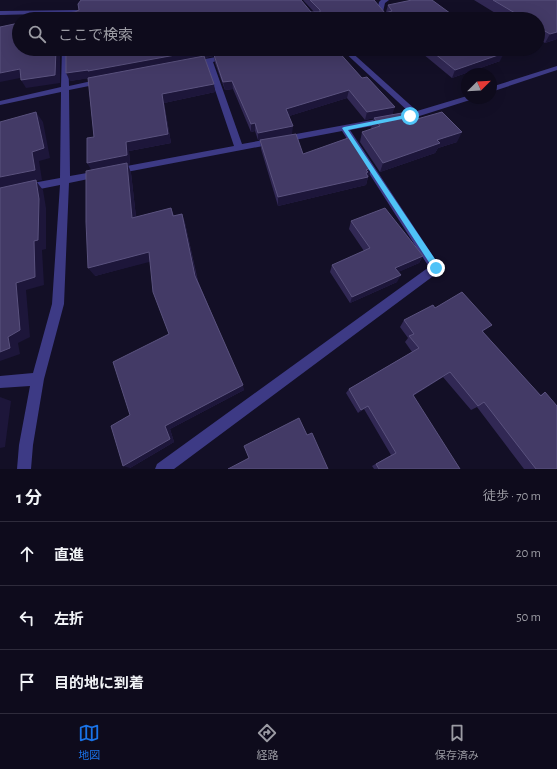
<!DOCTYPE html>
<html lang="ja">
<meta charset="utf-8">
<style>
body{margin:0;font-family:"Alegreya Sans","Noto Sans JP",sans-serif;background:#171425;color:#f1f3f6}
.compass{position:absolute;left:461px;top:68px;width:36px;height:36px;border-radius:50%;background:#0e0b1c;box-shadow:0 4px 16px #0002;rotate:66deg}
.stop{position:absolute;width:12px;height:12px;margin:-9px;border:3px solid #4fc3f7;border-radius:50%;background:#fff}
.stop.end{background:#4fc3f7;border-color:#fff;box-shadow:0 1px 4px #0008}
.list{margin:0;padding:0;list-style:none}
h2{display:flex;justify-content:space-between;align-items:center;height:52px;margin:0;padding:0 16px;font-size:17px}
h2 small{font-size:13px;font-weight:400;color:#9b9ba3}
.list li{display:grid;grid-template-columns:26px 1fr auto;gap:12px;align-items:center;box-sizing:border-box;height:64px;padding:0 16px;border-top:1px solid #2e2b3b}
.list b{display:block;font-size:15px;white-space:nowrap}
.list em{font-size:13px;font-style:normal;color:#9b9ba3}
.icon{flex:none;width:22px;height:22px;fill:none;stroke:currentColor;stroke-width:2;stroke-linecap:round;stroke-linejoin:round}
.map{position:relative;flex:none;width:557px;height:469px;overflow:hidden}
.search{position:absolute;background:#0e0b1c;box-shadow:0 4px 16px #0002;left:12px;right:12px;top:12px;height:44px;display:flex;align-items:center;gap:10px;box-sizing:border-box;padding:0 14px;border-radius:22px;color:#9b9ba3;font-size:15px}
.sheet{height:244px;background:#0e0b1c}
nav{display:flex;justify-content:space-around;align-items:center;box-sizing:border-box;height:56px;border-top:1px solid #2e2b3b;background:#0e0b1c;font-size:11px;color:#9b9ba3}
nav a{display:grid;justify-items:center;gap:2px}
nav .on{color:#1a73e8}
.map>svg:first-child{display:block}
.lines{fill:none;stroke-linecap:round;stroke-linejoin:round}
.minor{fill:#3d3a85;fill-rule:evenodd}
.wall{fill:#312854}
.shaded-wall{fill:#1d163a}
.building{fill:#433a66;stroke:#5a527e}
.route{fill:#4fc3f7}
</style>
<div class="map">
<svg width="557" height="469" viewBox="0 0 557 469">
<rect width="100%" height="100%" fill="#130f26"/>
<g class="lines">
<!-- minor -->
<g class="minor">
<polygon points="381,0 389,0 385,3 383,12 389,19 383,19 377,12 379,2"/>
<polygon points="79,10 79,12 77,13 0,15 0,11"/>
<polygon points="62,49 68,49 69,86 101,79 105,81 104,83 69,90 70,176 98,171 102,174 98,177 69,183 64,304 44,379 33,445 31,469 17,469 19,445 30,386 0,388 0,376 33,373 52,304 60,185 0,197 0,189 60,178 61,92 0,105 0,101 61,87"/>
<polygon points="341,49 348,49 417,111 467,96 467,98 471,98 470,100 410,119 350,130 441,268 440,271 174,469 155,469 157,464 429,267 342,131 116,174 112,171 116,168 234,146 206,63 194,65 190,63 194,61 227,55 230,57 213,62 242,144 410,113"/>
<polygon points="557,66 557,70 491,92 491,87"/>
</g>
</g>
<!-- wall -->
<g class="wall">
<polygon points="303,0 374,0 385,13 386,12 388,5 458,19 37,19 314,12"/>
<polygon points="474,0 557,0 557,39 545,43 538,39 538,19 505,19"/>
<polygon points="66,49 336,49 393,114 457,142 438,148 435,153 380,172 360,142 362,132 372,129 371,128 374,118 365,120 347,98 289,116 292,134 258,140 255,131 251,132 233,89 225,90 215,63 214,56 205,58 215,92 164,103 171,143 129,151 130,164 128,165 131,173 136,217 171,208 174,216 182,214 185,223 198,281 244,390 170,429 174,442 130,468 130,415 169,334 150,261 95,276 91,170 94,137 88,78 70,81"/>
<polygon points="412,49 498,49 500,61 452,78 423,54 419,55"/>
<polygon points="260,140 303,154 371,168 369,176 368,177 366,185 278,206 261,149"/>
<polygon points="351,221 423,256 419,263 398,272 397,282 350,303 330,272 332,265 364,251 349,229"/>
<polygon points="435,308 484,331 483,332 540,395 545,392 557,469 524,469 477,407 471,410 443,377 413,396 460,469 374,469 372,466 391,455 364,409 358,413 346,393 349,389 412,352 405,342 408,338 400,327 404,320"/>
</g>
<!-- shaded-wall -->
<g class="shaded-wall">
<polygon points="382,14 381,19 359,19"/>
<polygon points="557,32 557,39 545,43 550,34"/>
<polygon points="56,49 60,49 60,83 26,88 21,80"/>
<polygon points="208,49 251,49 92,79 91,78 70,81 66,73"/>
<polygon points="420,49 425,49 423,54 419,55"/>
<polygon points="504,53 500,61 452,78 455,70"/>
<polygon points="20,69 25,77 0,82 0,73"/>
<polygon points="232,81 233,89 225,90 223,82"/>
<polygon points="214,84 215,92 164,103 171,143 129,151 130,164 128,165 131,173 137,226 92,171 87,163 126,142 162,94"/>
<polygon points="349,90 347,98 286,117 286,109"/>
<polygon points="395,107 392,115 365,120 367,112"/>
<polygon points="36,112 43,122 50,158 39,161 42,180 36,181 43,190 46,208 46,249 42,250 44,285 26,290 30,337 18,343 20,354 0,361 0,352 8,337 16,283 34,241 0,187 0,177 32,152"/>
<polygon points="255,123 255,131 251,132 251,124"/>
<polygon points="293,126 292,134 258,140 258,133"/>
<polygon points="462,132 457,142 438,148 435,153 380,172 383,163 437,140"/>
<polygon points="371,168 369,176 367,177 368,177 366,185 278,206 278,197"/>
<polygon points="182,214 185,223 198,284 195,276"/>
<polygon points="149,252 153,261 95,276 88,268"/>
<polygon points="423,256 419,263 392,275 395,268"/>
<polygon points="401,275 397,282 350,303 352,297"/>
<polygon points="492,325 484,331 475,337 482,331"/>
<polygon points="450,372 443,377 408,399 413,395"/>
<polygon points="243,385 244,390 170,429 174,442 130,468 123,466 165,426"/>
<polygon points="0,397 11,401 5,447 0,448"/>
<polygon points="368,406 364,409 358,413 361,410"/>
</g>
<!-- building -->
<g class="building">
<polygon points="81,0 301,0 311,12 320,12 320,10 310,0 374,0 385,13 392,11 388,5 412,0 432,0 458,19 388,19 382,14 359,19 37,19 67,13 75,12 79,10 78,4"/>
<polygon points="493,0 557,0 557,32 550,34 538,27 538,19 525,19"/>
<polygon points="19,23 19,49 56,49 55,75 21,80 20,69 0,73 0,27"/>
<polygon points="66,49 208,49 88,71 88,70 66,73"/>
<polygon points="246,49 336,49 362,78 367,77 395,107 367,112 349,90 286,109 293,126 258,133 255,123 251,124 232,81 223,82 214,55"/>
<polygon points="429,49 498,49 504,53 455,70"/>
<polygon points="204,56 214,84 162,94 168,134 126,142 127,155 87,163 87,138 94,137 88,78"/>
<polygon points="36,112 44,148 32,152 35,170 0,177 0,122"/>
<polygon points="442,112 462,132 437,140 440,143 383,163 362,132 380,126 374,118 402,113 410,121"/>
<polygon points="296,134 303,154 351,137 371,168 366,170 368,172 366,173 368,177 278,197 260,140"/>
<polygon points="127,163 132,218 171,208 173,216 182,214 195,276 243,385 165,426 170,439 123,466 111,426 130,415 113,362 169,334 153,292 149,252 88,268 86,222 86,171"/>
<polygon points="36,180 39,199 38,240 34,241 35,277 16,283 20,330 8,337 10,348 0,352 0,188"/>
<polygon points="385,208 423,256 395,268 401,275 352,297 332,265 370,248 351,221"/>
<polygon points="462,292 492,325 482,331 541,396 545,392 557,406 557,469 536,469 484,402 478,406 450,372 413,395 460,469 379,469 376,464 396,453 368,406 361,410 349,389 419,348 409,336 414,334 404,320 433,305 435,308"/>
<polygon points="299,418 307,435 312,433 328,469 228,469 249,458 244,446"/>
</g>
<!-- route -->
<polygon class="route" points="410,114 413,116 412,117 348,130 439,265 439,270 434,270 342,128 344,127"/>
</svg>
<svg class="compass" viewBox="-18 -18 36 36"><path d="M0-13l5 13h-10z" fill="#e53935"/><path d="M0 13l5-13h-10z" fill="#9b9ba3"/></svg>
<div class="stop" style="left:410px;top:116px"></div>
<div class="stop end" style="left:436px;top:268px"></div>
<div class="search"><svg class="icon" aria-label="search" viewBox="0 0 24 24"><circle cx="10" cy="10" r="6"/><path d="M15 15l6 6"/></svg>ここで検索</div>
</div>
<section class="sheet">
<h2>1 分<small>徒歩 · 70 m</small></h2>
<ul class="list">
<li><svg class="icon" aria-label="ahead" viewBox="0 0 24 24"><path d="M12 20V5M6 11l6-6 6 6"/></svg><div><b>直進</b></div><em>20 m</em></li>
<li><svg class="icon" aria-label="left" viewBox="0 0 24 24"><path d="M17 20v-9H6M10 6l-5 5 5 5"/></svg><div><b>左折</b></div><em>50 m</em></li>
<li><svg class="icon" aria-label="arrive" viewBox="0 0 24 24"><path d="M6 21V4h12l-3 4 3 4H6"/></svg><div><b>目的地に到着</b></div></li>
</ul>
</section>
<nav>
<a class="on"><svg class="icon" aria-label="map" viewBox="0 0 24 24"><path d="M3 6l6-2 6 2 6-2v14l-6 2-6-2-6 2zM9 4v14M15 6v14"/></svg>地図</a>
<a><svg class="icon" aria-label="directions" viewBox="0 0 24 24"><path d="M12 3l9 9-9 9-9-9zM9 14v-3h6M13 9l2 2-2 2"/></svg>経路</a>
<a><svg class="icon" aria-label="saved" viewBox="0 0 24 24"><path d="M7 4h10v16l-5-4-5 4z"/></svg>保存済み</a>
</nav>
